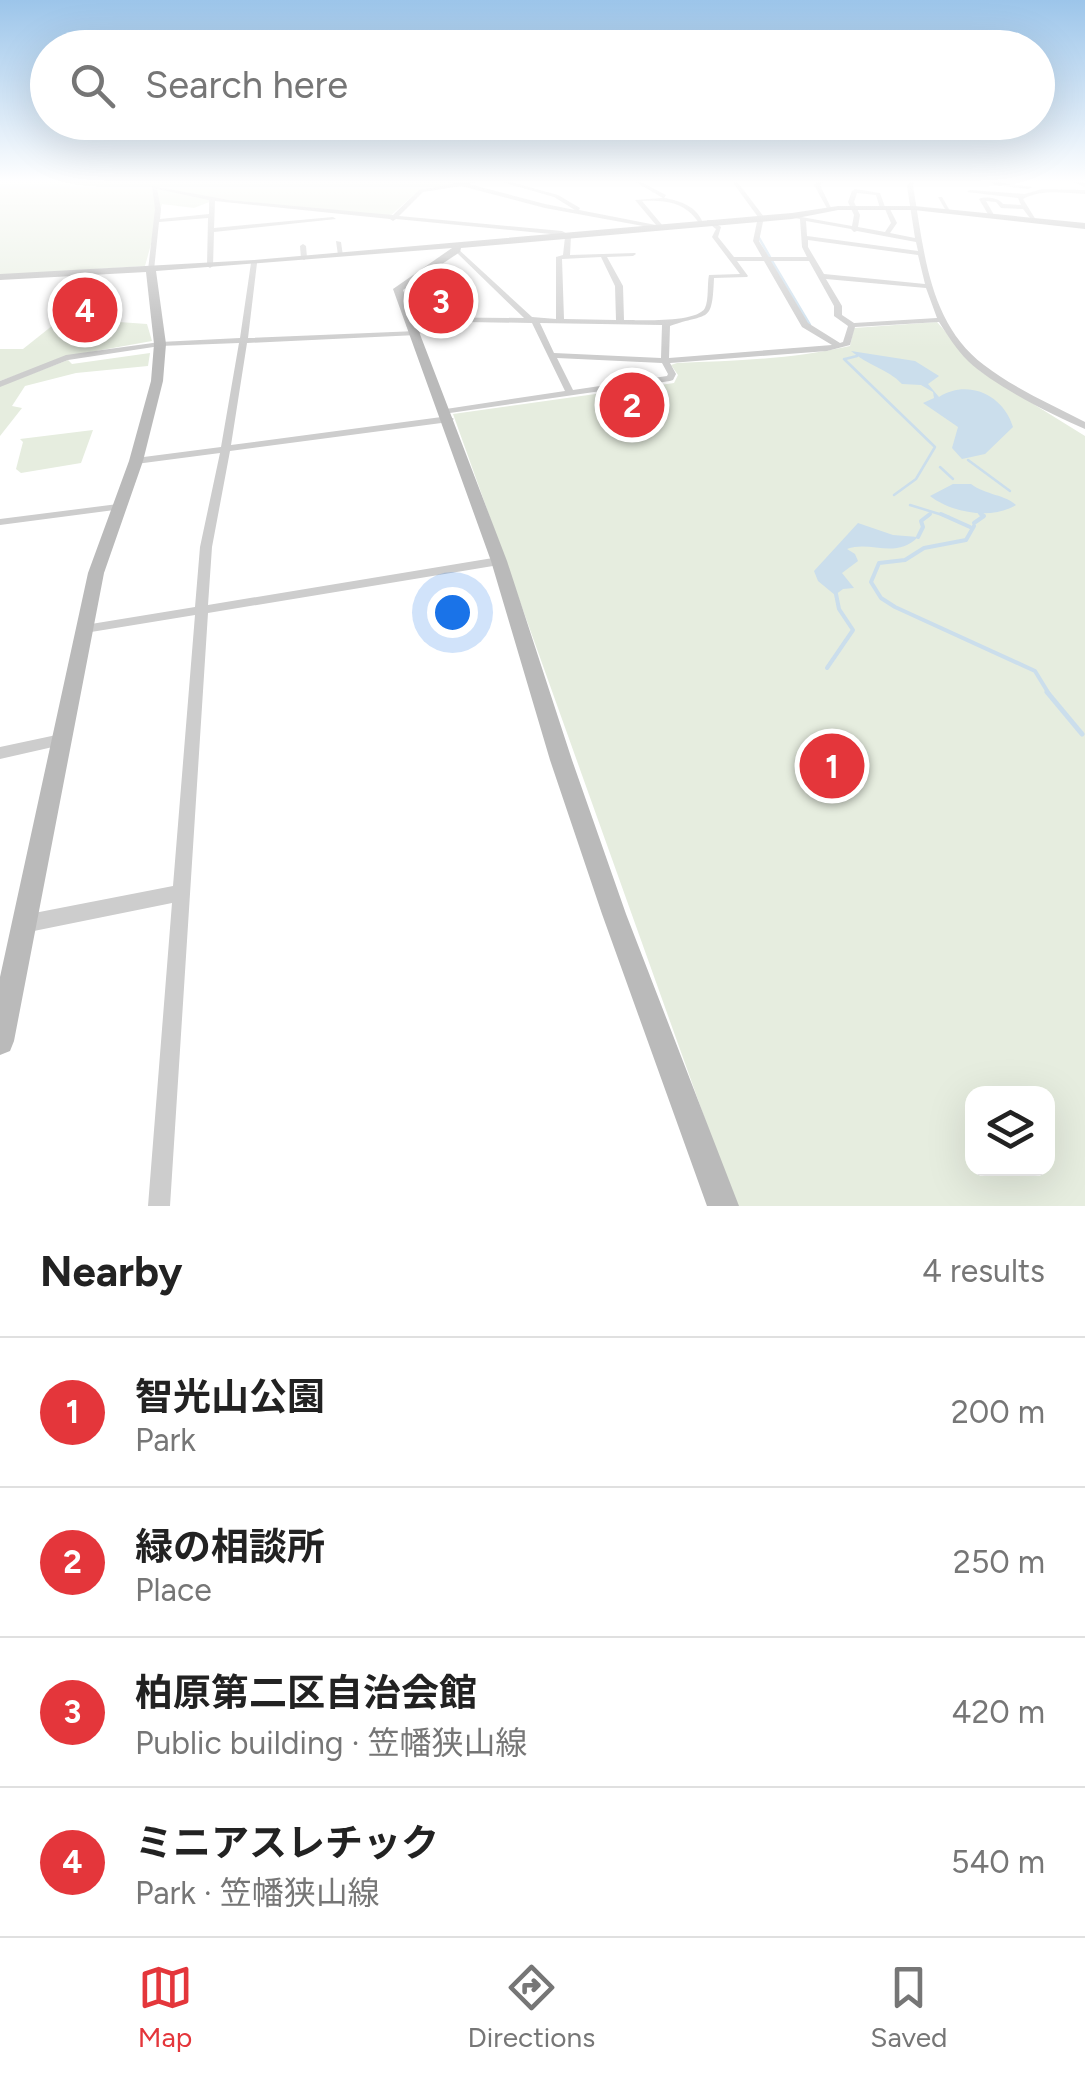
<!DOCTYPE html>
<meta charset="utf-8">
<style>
body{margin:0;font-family:Figtree,"Noto Sans JP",sans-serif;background:#f6f6f6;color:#222}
.controls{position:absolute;right:30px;bottom:30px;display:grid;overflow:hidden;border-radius:20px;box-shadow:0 10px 40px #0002}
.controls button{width:90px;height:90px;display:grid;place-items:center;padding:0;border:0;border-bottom:2px solid #e0e0e0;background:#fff;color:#222;font:50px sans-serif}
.you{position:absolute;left:452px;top:612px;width:35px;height:35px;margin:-25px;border:8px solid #fff;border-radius:50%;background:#1a73e8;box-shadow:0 0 0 15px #1a73e833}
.badge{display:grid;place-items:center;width:65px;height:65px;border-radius:50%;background:#e4363b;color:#fff;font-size:32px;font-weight:700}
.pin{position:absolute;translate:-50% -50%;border:5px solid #fff;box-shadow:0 2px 10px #0006}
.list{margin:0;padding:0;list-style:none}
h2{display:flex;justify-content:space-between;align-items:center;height:130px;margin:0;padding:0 40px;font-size:42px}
h2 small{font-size:32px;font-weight:400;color:#767676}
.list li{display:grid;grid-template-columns:65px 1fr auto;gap:30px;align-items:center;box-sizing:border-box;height:150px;padding:0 40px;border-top:2px solid #e0e0e0}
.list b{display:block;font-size:38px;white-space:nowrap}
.list p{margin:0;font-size:32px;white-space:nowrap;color:#767676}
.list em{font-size:32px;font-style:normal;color:#767676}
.icon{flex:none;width:55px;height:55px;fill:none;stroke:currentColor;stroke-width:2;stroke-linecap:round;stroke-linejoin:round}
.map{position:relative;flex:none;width:1085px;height:1206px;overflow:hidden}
.search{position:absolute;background:#fff;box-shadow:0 10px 40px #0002;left:30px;right:30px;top:30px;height:110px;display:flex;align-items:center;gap:25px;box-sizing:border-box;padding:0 35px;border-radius:55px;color:#767676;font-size:38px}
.sheet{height:730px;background:#fff}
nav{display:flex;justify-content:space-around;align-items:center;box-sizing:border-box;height:140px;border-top:2px solid #e0e0e0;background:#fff;font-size:28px;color:#767676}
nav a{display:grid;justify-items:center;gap:5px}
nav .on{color:#e4363b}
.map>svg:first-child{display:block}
.green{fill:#e6eddf;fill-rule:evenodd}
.water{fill:#cbdeec}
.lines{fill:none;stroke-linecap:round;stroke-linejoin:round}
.stream-far2{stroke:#cbdeec;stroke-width:2.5}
.stream-far1{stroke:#cbdeec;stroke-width:4}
.stream{stroke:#cbdeec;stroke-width:5}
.street{fill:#cdcdcd;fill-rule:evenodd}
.secondary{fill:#bababa;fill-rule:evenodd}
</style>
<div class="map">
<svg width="1085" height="1206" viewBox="0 0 1085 1206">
<rect width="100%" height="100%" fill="#fff"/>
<!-- green -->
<g class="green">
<polygon points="0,180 475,180 417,192 390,216 217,199 194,208 162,204 145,266 0,275"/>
<polygon points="62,318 147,324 152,341 68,356 0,381 0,349 23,349"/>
<path d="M937,322l43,49 105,65v770h-349l-283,-792 221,-31 4,-8 -7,-10 6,-2c58,-2 116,-4 173,-17l4,-18zM972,1094h76v74h-76z"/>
<polygon points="150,353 148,366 76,373 25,386 12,406 22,408 0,436 0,386 68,360 72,364"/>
<polygon points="93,430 81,463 21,473 16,469 23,442 20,439"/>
</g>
<!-- water -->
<g class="water">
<path d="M851,351l64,10 24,15 -11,8 11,13c28,-18 64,-3 74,30l-28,27 -23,5 -10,-11 6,-21 -35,-24 11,-5 -1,-6 -12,-7 -19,-1c-14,-15 -35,-19 -51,-33z"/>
<path d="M953,484h18c15,11 35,11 45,21 -24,15 -64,8 -86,-9z"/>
<path d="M858,523l35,12 25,2c-23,23 -47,3 -71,12l8,5 3,7 -16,12 12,15 -11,1 -8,6 -17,-14 -4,-10z"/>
</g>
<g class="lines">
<!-- stream-far2 -->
<g class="stream-far2">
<polyline points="758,236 770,257"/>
<polyline points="772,261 810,325"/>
<polyline points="844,359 935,447 916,479 894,495"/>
<polyline points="845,359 857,356"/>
<polyline points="968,460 1010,491"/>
<polyline points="940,467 953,479"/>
<polyline points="910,505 949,517"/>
<polyline points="979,513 983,517"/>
<polyline points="927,517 930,514"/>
</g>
<!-- stream-far1 -->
<g class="stream-far1">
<polyline points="941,514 970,527"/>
<polyline points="974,523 984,516 981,514"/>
<polyline points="974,526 966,540 924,548 905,560 879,563 871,582 881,598 895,607 1035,671 1049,694"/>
<polyline points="918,537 923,527 921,521 930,514"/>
<polyline points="827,668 853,630 839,609 836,594"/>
</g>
<!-- stream -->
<polyline class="stream" points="1047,692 1082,734"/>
<!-- street -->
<g class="street">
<path d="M444,180l17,2 25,-2 -17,4 76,20 30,6 -21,-13 -59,-17h8l55,15 22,13 -1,2 77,15 -21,-25 28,-2 -31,-18h5l29,15 -2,3c18,3 33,9 39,25h-4c-14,-21 -33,-23 -57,-22l21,25 -9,2 -109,-20 -84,-22 -38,6 -24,24 163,15 9,5 -1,19 65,-2 1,1 -3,2 -26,1 16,29 1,34c16,0 73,3 81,-12 4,-8 2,-25 4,-33l31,-1 -28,-37 4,-8 -9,-7v-2h4l10,7 -3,10 16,20h28l-9,-16 5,-24 -27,-37h5l28,37 -5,24 10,16h38l-5,-10 -2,-28 -10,-2v-2l62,11 2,-11 -6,-13 4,-11 3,-2 25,4 5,14h4l8,16 -7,10 25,5 -8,-52 4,-6h4l-2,6c11,63 15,137 71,179 31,24 67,39 101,57v7c-33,-14 -92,-44 -117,-68 -12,-12 -20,-25 -29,-39l-84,5 -5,18 -23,6 -157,12 6,11 -3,6 -3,1 -227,33 -2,-2 5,-3 119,-18 -33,-68 -122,-2 -4,-2 4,-2 114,1 -69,-67 -1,-1 3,-2 75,69 24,2v-62l7,-2 2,-18 -4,-2 -165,-16 -3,2 -3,-2 -175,-18 -1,27 119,-11 3,2 -122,13 -1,34 -3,2 -3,-2 1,-48 -49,4 -5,48 -3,2 -3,-2 7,-61 -3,-23 77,14 164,15 26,-25 35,-6zM157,189l52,11v14l-49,5 1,-10zM857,193l19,2 4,13 5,1 6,14 -6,9 -27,-5 2,-12 -6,-13zM806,221l45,8 3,3 3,-1 59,11 2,9 -111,-15zM808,240l110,15 7,29 -101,-10 -16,-27zM601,257l14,29 1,34 -52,-1 -2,-60zM737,261h27l38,66 30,18 -163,13 1,-32c39,-14 42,-1 44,-48l33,-1 1,-1zM771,261h38l25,45v10l14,10 -5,16 -3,1 -32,-20zM826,279l100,9 11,30 -83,5 -12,-8v-9zM540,323l122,2 -1,33 -107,-5zM557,358l105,5 6,11 -1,2 -94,14z"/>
<polygon points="819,180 825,180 820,185 832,210 828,210 814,185"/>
<polygon points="995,180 999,180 999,182 1032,187 1029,189 995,185 992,183"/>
<polygon points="1069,180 1076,180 1085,183 1085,187"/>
<path d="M1042,189l43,1v4c-21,-1 -43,-5 -62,5l13,21 -3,2 -10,-13 -22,-1 -5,-6 -10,-1 8,14 -5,1 -10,-17c7,-3 20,-1 24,5l18,1 -3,-7 -51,-6 3,-2 55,4z"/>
<polygon points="938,197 942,197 950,211 946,211"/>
<polygon points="336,241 341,242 343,256 338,255"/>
<polygon points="303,244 306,246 307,258 304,260 301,258 300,246"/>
<polygon points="254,261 257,263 248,338 417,331 421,333 417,335 247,343 231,445 449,416 454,419 449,422 230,451 212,547 208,605 499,557 505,561 499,565 208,613 170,1206 148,1206 172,903 24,933 18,930 15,924 18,918 24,915 173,886 195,615 85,633 79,629 85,625 195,607 200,547 220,453 136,464 131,461 136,458 221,447 239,343 160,346 68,360 0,387 0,381 66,355 160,342 240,338 251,263"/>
<polygon points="118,504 123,507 122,509 0,525 0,519"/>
<polygon points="61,734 66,736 68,740 66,744 0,759 0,747"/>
</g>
<!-- secondary -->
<polygon class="secondary" points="838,206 914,206 1085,223 1085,229 914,210 838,210 792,219 461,248 460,252 403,290 507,561 572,760 626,914 739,1206 707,1206 602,914 550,760 491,561 393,289 452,248 156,271 166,344 163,381 143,461 104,573 14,1041 10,1051 0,1055 0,977 88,573 129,461 151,381 154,344 146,272 0,280 0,274 254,260 792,213"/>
</g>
<!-- sky -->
<linearGradient id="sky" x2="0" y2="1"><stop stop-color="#9cc5ea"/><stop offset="0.52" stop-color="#fff"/><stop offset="1" stop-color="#fff" stop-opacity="0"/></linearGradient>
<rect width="1085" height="349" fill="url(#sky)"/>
</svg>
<div class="controls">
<button><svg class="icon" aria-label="layers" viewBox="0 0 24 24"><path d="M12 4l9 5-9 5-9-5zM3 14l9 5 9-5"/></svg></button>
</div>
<div class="you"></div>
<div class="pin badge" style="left:832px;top:766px">1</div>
<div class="pin badge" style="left:632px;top:405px">2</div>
<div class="pin badge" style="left:441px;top:301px">3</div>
<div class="pin badge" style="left:85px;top:310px">4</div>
<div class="search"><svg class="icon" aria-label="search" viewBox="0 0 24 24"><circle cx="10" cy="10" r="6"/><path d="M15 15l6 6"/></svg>Search here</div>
</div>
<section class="sheet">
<h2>Nearby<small>4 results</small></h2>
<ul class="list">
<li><span class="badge">1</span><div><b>智光山公園</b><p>Park</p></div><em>200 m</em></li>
<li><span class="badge">2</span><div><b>緑の相談所</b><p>Place</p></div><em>250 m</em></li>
<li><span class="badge">3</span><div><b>柏原第二区自治会館</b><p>Public building · 笠幡狭山線</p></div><em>420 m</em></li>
<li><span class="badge">4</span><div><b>ミニアスレチック</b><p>Park · 笠幡狭山線</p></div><em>540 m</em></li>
</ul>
</section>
<nav>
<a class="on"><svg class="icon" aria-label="map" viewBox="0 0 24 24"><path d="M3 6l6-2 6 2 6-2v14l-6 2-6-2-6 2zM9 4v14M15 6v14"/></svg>Map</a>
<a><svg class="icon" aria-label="directions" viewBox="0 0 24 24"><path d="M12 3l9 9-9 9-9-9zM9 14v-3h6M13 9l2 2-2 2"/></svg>Directions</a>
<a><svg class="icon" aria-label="saved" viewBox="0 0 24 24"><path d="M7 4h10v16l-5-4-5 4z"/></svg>Saved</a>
</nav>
